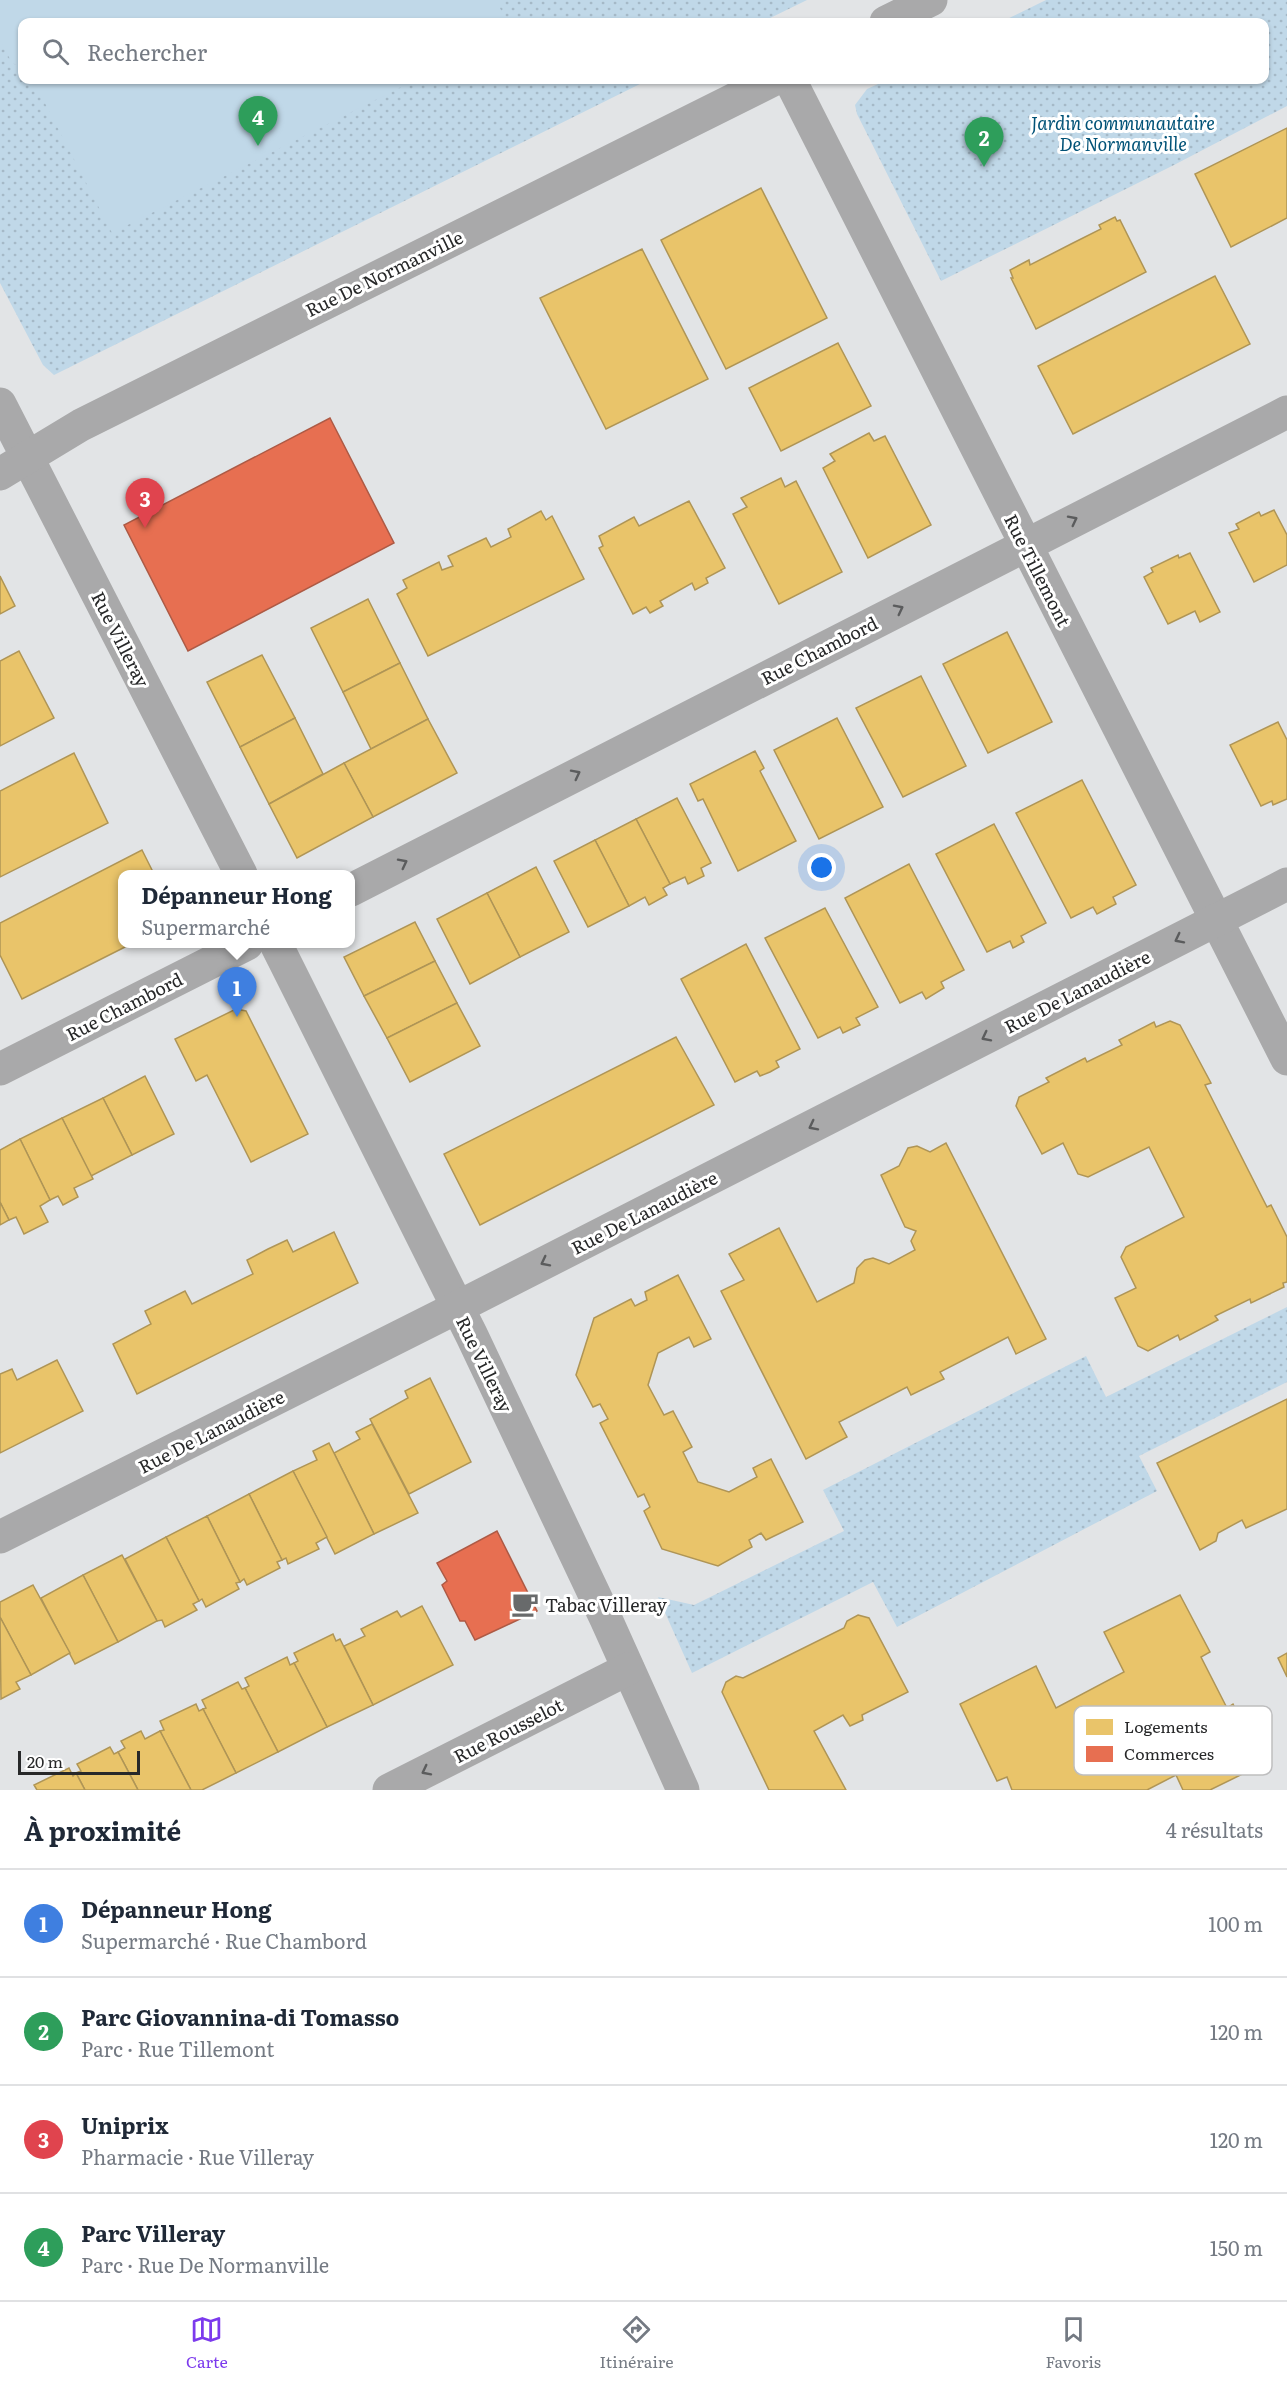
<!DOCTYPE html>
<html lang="fr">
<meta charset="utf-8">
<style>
body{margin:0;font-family:Literata,serif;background:#f6f6f7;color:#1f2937}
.scale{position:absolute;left:18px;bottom:15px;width:122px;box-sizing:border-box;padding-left:6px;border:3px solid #272829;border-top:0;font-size:16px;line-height:21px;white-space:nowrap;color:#272829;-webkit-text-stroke:4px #fff;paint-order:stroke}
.you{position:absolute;left:822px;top:868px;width:21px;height:21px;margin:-15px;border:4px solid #fff;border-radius:50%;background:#1a73e8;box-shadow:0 0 0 9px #1a73e833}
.badge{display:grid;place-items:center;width:39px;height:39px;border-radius:50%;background:#7c3aed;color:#fff;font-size:20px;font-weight:700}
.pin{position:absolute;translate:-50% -50px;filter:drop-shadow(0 2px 3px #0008)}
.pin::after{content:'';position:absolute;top:32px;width:21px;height:18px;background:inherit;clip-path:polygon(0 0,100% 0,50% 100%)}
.popup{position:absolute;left:118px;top:870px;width:237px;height:78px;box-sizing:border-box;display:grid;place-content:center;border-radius:12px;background:#fff;filter:drop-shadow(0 2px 4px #0005);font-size:20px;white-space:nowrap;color:#747a83}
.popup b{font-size:22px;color:#1f2937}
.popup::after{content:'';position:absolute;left:50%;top:100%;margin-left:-12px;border:12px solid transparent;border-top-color:#fff}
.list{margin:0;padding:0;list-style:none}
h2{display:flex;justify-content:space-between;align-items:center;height:78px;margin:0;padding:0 24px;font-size:26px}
h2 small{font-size:20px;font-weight:400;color:#747a83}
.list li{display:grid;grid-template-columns:39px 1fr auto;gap:18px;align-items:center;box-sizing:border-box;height:108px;padding:0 24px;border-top:2px solid #e0e1e3}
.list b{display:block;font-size:22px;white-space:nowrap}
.list p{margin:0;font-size:20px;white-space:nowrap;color:#747a83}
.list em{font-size:20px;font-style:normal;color:#747a83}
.icon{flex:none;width:33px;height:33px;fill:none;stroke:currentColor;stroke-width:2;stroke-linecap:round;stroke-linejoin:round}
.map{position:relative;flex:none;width:1287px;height:1790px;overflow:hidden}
.search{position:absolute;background:#fff;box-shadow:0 2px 4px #0004;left:18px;right:18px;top:18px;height:66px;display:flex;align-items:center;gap:15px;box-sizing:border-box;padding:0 21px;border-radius:12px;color:#747a83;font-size:22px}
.sheet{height:510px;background:#fff}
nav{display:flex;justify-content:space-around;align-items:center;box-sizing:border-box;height:84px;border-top:2px solid #e0e1e3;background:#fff;font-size:16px;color:#747a83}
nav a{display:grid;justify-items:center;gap:3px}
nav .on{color:#7c3aed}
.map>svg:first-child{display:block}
.green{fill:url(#green-dots)}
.pitch{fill:#c0d8e8}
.homes{fill:#e9c46a;stroke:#af9556;stroke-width:1.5}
.shops{fill:#e76f51;stroke:#ad5a45;stroke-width:1.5}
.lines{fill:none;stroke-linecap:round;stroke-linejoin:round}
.minor{stroke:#a9a9aa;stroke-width:33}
.oneway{stroke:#5b5c5d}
.labels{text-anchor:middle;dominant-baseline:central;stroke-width:6;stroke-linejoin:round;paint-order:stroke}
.park-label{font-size:18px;font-style:italic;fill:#015277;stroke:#fff}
.street-label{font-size:18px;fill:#272829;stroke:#fff}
.poi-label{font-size:18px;fill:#272829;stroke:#fff;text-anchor:start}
.key{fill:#fff;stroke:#bebebf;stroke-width:1.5}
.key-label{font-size:16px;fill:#272829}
</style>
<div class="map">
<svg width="1287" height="1790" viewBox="0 0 1287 1790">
<defs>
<pattern id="green-dots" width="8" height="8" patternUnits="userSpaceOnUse" patternTransform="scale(1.5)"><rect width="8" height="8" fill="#c0d8e8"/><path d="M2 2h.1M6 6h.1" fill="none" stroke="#a5b9c7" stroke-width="1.8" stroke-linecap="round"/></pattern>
</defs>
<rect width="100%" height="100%" fill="#e2e4e6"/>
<!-- green -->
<g class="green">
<polygon points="0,0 807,0 762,22 22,22 22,80 648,80 54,375 43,365 0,283"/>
<polygon points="1046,0 1287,0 1287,106 1174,165 941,281 857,114 855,105 867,89 887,80 1264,80 1264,22 1001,22"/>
<polygon points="1287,1307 1287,1382 1139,1456 1157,1491 897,1627 873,1582 692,1673 658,1597 694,1605 844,1531 823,1490 1086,1356 1106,1397"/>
</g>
<!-- pitch -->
<g class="pitch">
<polygon points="0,0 496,0 507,22 22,22 22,67 12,63 0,40"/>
<polygon points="33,80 415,80 112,233"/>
</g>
<!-- homes -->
<g class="homes">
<polygon points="1287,128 1287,218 1231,247 1195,174"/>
<polygon points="761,188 827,318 726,369 661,240"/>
<polygon points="1115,217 1117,221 1120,220 1146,272 1036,329 1011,278 1013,278 1010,270 1029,260 1030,265 1073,243 1101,229 1099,225"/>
<polygon points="642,249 708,379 606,429 540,298"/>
<polygon points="1215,276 1250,344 1073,434 1038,366"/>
<polygon points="838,343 871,406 781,451 749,388"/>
<polygon points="869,433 874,441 885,436 931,525 868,558 823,468 835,461 830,454"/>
<polygon points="781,478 785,487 796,481 842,572 779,604 733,514 747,507 741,498"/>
<polygon points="689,501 725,568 706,578 708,583 695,590 692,583 660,601 663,606 650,613 646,607 633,614 599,548 603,546 599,536 634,517 639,526"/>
<polygon points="1274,510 1287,535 1287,565 1254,582 1229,533 1239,529 1236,524 1259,512 1261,516"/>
<polygon points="541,511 546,520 552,516 584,579 428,656 397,594 407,588 403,580 439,562 442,570 453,566 448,556 486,538 491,547 511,537 508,529"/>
<polygon points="1190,553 1220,612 1200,622 1195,611 1168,624 1144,577 1153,572 1151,568 1178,555 1179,558"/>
<polygon points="0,576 15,606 0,614"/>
<polygon points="368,599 400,663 343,692 311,628"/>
<polygon points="1007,632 1052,722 988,753 943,664"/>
<polygon points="19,651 54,718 0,746 0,661"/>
<polygon points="262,655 295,718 240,747 207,682"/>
<polygon points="400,663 428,719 371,749 343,692"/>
<polygon points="921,676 966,766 903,797 856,708"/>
<polygon points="295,718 323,774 269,804 240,747"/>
<polygon points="837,718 883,807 819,839 774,750"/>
<polygon points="428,719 457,773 373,817 344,763"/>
<polygon points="1278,722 1287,740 1287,799 1273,805 1272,801 1261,806 1230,745"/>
<polygon points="755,751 764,768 760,771 796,841 738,871 703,799 698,801 690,784"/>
<polygon points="74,753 108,823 0,877 0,791"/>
<polygon points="344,763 373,817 297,858 269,804"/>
<polygon points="1082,780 1136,885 1113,897 1116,904 1097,914 1093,907 1071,918 1016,813"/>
<polygon points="677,798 711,863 701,868 704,876 688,884 685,877 670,884 636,819"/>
<polygon points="636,819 670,884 663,888 667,895 649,905 645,897 629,906 595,840"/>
<polygon points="994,824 1046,923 1021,936 1024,942 1013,948 1010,941 987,952 936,854"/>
<polygon points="595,840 629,906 588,927 554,861"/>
<polygon points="142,850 154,874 123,874 123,944 131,944 22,999 0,955 0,923"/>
<polygon points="909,864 964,970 941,982 944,988 926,999 922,992 900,1003 845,898"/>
<polygon points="536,867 569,932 520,957 487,893"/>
<polygon points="487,893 520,957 470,984 437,919"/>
<polygon points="825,908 878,1007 856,1018 860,1025 843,1033 840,1027 818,1038 765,938"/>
<polygon points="415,922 435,961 364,996 344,957"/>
<polygon points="746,944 800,1049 776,1061 779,1067 770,1072 760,1076 757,1071 735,1082 681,979"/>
<polygon points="435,961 457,1003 387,1038 364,996"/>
<polygon points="457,1003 480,1046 410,1082 387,1038"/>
<polygon points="236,1009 246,1011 308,1134 251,1162 207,1075 196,1081 175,1039"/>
<polygon points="1170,1021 1180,1025 1211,1083 1205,1085 1267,1207 1271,1205 1287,1237 1287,1282 1283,1283 1284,1287 1251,1303 1250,1299 1215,1316 1218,1320 1180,1340 1178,1335 1148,1351 1138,1346 1115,1298 1136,1288 1121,1257 1126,1247 1184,1217 1149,1147 1088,1177 1078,1174 1063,1143 1042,1154 1016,1106 1019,1097 1049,1082 1046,1078 1085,1058 1087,1062 1122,1045 1119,1040 1154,1022 1156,1027"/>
<polygon points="676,1037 714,1105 480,1225 444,1154"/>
<polygon points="145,1076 174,1134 132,1155 103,1098"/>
<polygon points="103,1098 132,1155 91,1176 62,1118"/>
<polygon points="62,1118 93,1179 74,1188 78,1197 63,1205 58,1196 50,1200 20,1139"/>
<polygon points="20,1139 50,1200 40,1206 48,1222 24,1234 16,1217 9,1220 0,1202 0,1150"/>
<polygon points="946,1143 1046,1339 1016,1354 1008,1337 940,1372 944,1379 911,1395 907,1387 839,1422 847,1437 806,1459 721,1291 744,1280 729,1254 779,1228 817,1302 854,1283 857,1268 865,1260 873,1258 889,1264 915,1250 911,1241 916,1231 905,1227 881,1175 899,1166 908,1148 917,1146 930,1152"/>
<polygon points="0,1202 9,1220 0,1225"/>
<polygon points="334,1232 358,1283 137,1394 113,1344 151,1324 145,1311 185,1291 192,1304 253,1274 247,1260 268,1249 287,1240 293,1252"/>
<polygon points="678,1275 711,1339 694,1347 689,1337 658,1353 648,1385 664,1415 673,1411 692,1447 683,1452 698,1482 729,1492 757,1477 753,1468 771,1459 803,1522 766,1540 761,1533 749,1540 752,1547 718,1566 662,1549 644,1511 650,1507 644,1494 638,1497 600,1423 608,1419 600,1404 593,1407 576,1375 594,1318 631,1299 635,1306 647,1300 645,1292"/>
<polygon points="57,1360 83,1411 0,1453 0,1374 12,1369 17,1380"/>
<polygon points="430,1378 471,1462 409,1494 370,1419 408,1398 405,1391"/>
<polygon points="1287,1399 1287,1509 1246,1528 1242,1520 1218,1533 1216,1541 1200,1550 1157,1463"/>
<polygon points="372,1424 418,1513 374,1534 334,1453 360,1439 356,1432"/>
<polygon points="329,1443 374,1534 335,1554 293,1471 317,1460 313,1451"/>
<polygon points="293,1471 327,1537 316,1543 319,1549 288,1564 286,1558 282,1560 249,1494"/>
<polygon points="249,1494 282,1560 277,1562 280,1568 247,1585 244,1579 240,1582 207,1516"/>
<polygon points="207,1516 240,1582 236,1583 239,1589 206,1607 202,1599 199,1601 166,1537"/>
<polygon points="166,1537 199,1601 193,1604 197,1610 165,1627 162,1620 157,1621 125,1559"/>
<polygon points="122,1555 157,1621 118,1642 83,1575"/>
<polygon points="83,1575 118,1642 75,1664 41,1598"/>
<polygon points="33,1585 70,1653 31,1675 0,1617 0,1602"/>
<polygon points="1180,1595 1210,1652 1201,1657 1227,1708 1233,1704 1263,1764 1210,1790 1183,1790 1176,1775 1147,1790 1012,1790 1007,1777 997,1781 960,1704 1036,1666 1056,1708 1124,1672 1104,1632"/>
<polygon points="422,1606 453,1665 373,1705 344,1646 365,1636 361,1629 397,1611 401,1617"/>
<polygon points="858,1615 869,1618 908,1692 862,1715 863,1720 850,1726 843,1715 814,1731 846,1790 769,1790 722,1692 726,1682 736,1676 743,1678 844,1628 847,1621"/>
<polygon points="0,1617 31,1675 16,1682 20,1689 1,1699"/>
<polygon points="333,1634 336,1641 340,1639 373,1705 327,1727 294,1663 298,1661 294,1653"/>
<polygon points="1287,1653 1287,1677 1278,1658"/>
<polygon points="287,1657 290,1665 294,1663 327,1727 278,1752 245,1688 249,1686 245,1678"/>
<polygon points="238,1682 242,1689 245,1688 278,1752 236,1773 203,1709 206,1708 202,1700"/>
<polygon points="196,1704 199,1711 203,1709 236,1773 202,1790 191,1790 160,1731 164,1730 160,1721"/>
<polygon points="141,1731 145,1739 160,1731 191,1790 138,1790 118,1752 125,1748 121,1741"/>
<polygon points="110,1747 114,1754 118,1752 138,1790 85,1790 76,1773 81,1771 77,1764"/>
<polygon points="69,1768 73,1776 76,1773 85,1790 37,1790 34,1785"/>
</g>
<!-- shops -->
<g class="shops">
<polygon points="330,418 394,543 188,651 124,525"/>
<polygon points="497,1531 537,1611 475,1640 465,1621 460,1621 442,1585 447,1581 437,1563"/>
</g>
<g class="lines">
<!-- minor -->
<g class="minor">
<polyline points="886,22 931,0"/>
<polyline points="790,80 1287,1059"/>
<polyline points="0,404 241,874"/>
<polyline points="0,474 81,425 773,80"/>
<polyline points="351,890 1287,412"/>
<polyline points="276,944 472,1336 606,1619 683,1790"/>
<polyline points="0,1069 247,944"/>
<polyline points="0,1537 458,1307 1287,884"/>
<polyline points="389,1790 628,1669"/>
</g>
</g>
<!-- one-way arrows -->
<defs><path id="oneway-chevron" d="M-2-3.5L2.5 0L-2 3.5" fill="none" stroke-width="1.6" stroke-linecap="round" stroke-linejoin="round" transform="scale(1.5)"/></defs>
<g class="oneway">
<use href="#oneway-chevron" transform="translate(1073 520) rotate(-27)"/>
<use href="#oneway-chevron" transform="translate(899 609) rotate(-27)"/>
<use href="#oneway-chevron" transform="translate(576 774) rotate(-27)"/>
<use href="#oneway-chevron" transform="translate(403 863) rotate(-27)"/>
<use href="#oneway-chevron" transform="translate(1179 939) rotate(153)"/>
<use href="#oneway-chevron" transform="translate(986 1037) rotate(153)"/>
<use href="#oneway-chevron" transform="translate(813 1126) rotate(153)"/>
<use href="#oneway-chevron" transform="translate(545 1262) rotate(153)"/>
<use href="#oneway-chevron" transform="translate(426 1771) rotate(153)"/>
</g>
<!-- icons -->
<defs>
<symbol id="cafe-bare" viewBox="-9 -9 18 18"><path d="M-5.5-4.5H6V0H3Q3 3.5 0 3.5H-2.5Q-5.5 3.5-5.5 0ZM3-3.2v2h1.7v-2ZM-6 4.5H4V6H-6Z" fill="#686a6b" stroke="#fff" stroke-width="2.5" paint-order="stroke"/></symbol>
</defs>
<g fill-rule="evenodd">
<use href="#cafe-bare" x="506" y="1585" width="38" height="38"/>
</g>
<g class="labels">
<!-- park labels -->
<g class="park-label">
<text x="1123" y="122">Jardin communautaire<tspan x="1123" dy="21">De Normanville</tspan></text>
</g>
<!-- street labels -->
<g class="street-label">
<text transform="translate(384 273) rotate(-26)">Rue De Normanville</text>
<text transform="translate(1038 570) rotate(63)">Rue Tillemont</text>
<text transform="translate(121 639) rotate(63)">Rue Villeray</text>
<text transform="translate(819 650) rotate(-27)">Rue Chambord</text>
<text transform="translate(1077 991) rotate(-27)">Rue De Lanaudière</text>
<text transform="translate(124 1006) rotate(-27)">Rue Chambord</text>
<text transform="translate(644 1212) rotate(-27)">Rue De Lanaudière</text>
<text transform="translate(485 1364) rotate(64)">Rue Villeray</text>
<text transform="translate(211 1431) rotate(-27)">Rue De Lanaudière</text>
<text transform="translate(508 1730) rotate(-27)">Rue Rousselot</text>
</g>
<!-- poi labels -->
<g class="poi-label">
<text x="545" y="1604">Tabac Villeray</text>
</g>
</g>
<!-- legend -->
<rect x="1074" y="1706" width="198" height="69" rx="9" class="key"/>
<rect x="1086" y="1719" width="27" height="16" fill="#e9c46a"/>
<rect x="1086" y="1746" width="27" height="16" fill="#e76f51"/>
<g class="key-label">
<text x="1124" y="1733">Logements</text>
<text x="1124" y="1760">Commerces</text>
</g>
</svg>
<div class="scale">20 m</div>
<div class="you"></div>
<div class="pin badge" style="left:237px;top:1017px;background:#3f7fe0">1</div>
<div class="popup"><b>Dépanneur Hong</b>Supermarché</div>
<div class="pin badge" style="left:984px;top:167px;background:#2e9e5b">2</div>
<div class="pin badge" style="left:145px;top:528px;background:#e0444e">3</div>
<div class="pin badge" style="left:258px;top:146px;background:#2e9e5b">4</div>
<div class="search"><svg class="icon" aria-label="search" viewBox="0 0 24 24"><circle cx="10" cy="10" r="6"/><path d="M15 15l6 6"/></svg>Rechercher</div>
</div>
<section class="sheet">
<h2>À proximité<small>4 résultats</small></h2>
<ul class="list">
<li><span class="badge" style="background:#3f7fe0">1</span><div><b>Dépanneur Hong</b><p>Supermarché · Rue Chambord</p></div><em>100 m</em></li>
<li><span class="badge" style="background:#2e9e5b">2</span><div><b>Parc Giovannina-di Tomasso</b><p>Parc · Rue Tillemont</p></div><em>120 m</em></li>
<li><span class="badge" style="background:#e0444e">3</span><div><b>Uniprix</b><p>Pharmacie · Rue Villeray</p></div><em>120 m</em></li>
<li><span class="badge" style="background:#2e9e5b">4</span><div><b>Parc Villeray</b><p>Parc · Rue De Normanville</p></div><em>150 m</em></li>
</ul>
</section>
<nav>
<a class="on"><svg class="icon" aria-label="map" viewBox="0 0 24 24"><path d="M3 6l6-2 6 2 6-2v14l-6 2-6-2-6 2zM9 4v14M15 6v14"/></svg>Carte</a>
<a><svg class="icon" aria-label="directions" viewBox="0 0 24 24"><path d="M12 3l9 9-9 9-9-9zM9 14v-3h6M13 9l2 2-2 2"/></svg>Itinéraire</a>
<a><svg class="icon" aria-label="saved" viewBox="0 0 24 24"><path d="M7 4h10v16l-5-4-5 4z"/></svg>Favoris</a>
</nav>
